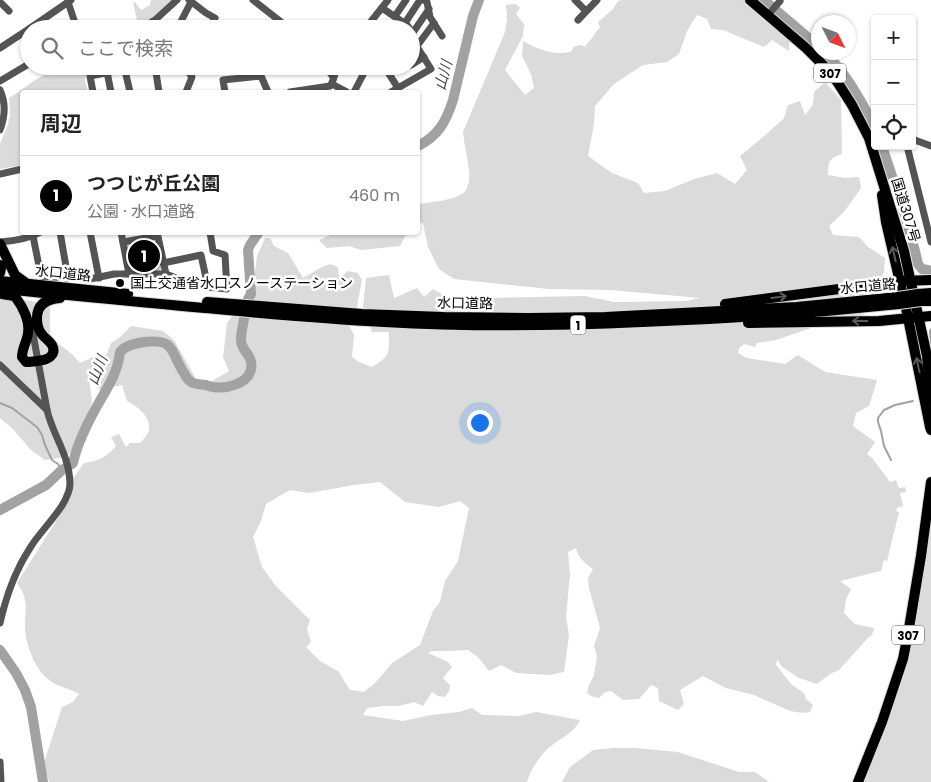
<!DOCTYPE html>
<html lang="ja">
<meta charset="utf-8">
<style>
body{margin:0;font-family:Poppins,"Noto Sans JP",sans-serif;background:#f6f6f6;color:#222}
.controls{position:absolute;right:15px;top:15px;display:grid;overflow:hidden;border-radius:5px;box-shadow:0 1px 4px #0004}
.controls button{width:45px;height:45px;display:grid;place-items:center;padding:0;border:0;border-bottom:1px solid #e0e0e0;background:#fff;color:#222;font:25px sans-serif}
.compass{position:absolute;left:811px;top:15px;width:45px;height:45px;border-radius:50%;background:#fff;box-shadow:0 1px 4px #0004;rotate:132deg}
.you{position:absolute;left:479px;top:422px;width:18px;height:18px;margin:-12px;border:4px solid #fff;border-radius:50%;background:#1a73e8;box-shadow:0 0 0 8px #1a73e833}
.badge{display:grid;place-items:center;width:32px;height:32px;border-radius:50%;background:#000;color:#fff;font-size:16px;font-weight:700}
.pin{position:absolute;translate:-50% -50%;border:2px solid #fff;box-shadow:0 1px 5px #0006}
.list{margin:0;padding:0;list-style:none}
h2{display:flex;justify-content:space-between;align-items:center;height:65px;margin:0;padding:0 20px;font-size:21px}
h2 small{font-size:16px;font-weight:400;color:#767676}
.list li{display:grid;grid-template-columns:32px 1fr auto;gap:15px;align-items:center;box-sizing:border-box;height:80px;padding:0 20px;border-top:1px solid #e0e0e0}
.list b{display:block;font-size:19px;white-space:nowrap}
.list p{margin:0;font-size:16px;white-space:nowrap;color:#767676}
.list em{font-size:16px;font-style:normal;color:#767676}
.icon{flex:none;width:28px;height:28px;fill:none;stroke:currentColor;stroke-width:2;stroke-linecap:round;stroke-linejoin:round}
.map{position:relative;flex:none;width:931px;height:782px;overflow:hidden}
.search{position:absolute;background:#fff;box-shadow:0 1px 4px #0004;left:20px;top:20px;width:400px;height:55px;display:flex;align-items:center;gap:12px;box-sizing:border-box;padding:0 18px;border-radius:28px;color:#767676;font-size:19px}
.panel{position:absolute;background:#fff;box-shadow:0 1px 4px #0004;left:20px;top:90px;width:400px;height:145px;border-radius:5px}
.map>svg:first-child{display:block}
.green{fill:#dbdbdb;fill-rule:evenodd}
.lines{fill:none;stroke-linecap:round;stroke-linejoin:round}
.stream{stroke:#a2a2a2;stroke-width:2}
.river{stroke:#a2a2a2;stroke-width:10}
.highway-casing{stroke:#dbdbdb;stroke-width:12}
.minor{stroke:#545454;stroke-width:7}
.highway{stroke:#000;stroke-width:10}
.highway-bridge-casing{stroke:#dbdbdb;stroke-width:12;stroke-linecap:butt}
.highway-bridge{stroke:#000;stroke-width:10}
.oneway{stroke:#595959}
.poi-dot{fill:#000;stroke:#fff;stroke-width:2}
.labels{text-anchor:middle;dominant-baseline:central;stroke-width:5;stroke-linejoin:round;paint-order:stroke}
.shield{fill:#fff;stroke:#4c4c4c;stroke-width:1}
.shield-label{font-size:12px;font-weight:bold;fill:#000}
.street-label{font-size:14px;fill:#000;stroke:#fff}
.poi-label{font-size:14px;fill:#000;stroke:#fff;text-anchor:start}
.water-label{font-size:15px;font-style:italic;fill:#434343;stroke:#fff}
</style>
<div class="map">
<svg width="931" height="782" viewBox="0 0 931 782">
<rect width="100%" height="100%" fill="#fff"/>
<!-- green -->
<g class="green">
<polygon points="151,0 174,0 152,19 146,20 135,29 127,29 137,20 133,3 135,2 141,10 150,5"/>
<path d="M622,0h121l49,40 -3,4v7l-17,-11 -8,7 -41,-17 -12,-1 -4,-10 -10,-4 -10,16 -8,23 -12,8 -24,3 -29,19 -19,22 -1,18 -6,32 24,17 26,10 6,10 21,-2 29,-12 23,-6 18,11 12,-14 -7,-14 23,-19 21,-19 4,-13 12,-4 5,14 8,-10 1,-13 11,-10 16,18 1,54c-13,4 -14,8 -14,21l17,3 14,-1 2,11 -17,24 -15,14 4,9 26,2 9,10 17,11 -1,13 -8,29 -4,8 -14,9 -20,2 -62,21 -19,3 -2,4 -11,-3 -5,4 -1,5 9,5 38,6 13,-9 27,17 52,8 -8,26 -13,7 -3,13 22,16 -8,12 5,4 18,24 6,-2 3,8 6,-1 1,5 -6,1 3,13 -6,2 -1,3 3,1 -12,49 -3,-1 -3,11 -41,10 11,8 -5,10 -2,14 11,11 19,4 -2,7 -5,4 -28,31 -9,4 -13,10 -18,-6 -17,-11 -5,-8 -1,6 16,20 12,8 2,6 7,6 -3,7 -7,1 -13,-2 -36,-16 -28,-7 -23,-12 -23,14 4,14 -6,6 -19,-9 -1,-13 -7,-3 -12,14 -16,1 -12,-9 -6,1 -6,6 -8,-2 -4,-3 2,-8 5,-10 3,-19 -3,-10 6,-18 -11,-40 -1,-10 5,-9c-8,-6 -15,-11 -17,-21l-8,4 2,22 -4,43 3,18 -5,37 -14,3 -34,-2 -15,-8 -12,6 -11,-14 -10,-7 -22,1h-13l-5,2 20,9 4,5 -9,11 7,7 -1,6 -4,6 -7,-1 -6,-4 -9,14 -9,-4 -15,4h-15l-17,2 -4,7 40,6 28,-6 28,-3 13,-4 10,7 37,1 17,-4 44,8c-5,12 -19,18 -29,26 -10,7 -21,25 -24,36h-478l-5,-19 18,-56 11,-5 6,-8c-10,-6 -22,-7 -31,-15 -14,-11 -24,-38 -23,-56 0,-9 2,-18 -1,-27 -1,-4 -4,-9 -7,-13l53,-84 2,-19 12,-17c14,-2 23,-6 32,-17l-5,-9 8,-3 7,13 4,-4h10c10,-10 13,-17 4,-29 -6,-6 -9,-9 -17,-13l-5,-16 -22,5 -11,-11 3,22 -13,42 -13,14 -21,3 -14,-10 -18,-21 -13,-11v-122l50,8v33l23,18 7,8 13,-6 11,4 7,-18 9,-6 11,-11 32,5 11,9 26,46 12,-5 17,-10 -6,-14 4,-34 10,-13 16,-23 4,-31 8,-18h5l4,8 14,7 15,25 19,-11 8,-3 8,3 1,11 9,-7 10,2 4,7 -6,32 -7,13 5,10 -2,22 7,5 13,5c19,-11 17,-15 17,-35h-17l-9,-25 3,-29 23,-3 5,23 23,-10 7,9 9,-8 16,9 11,31 17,-1 11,-30 97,-2 29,6 73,-1 13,-3 -90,-8 -61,-1 -95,-10 -15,-10 -11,-22 -5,-24 -5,-1v-18c12,-2 40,-3 48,-14 3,-5 4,-14 3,-19 -1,-13 -5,-26 -6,-39l42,-100 2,-13 -1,-14 10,-1 4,4 -4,6 8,10 -1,12 -18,34 20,25 9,-7 -3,-14 -9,-18 1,-15c14,8 33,16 49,10l1,-4 8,-2 4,2 15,-20 -2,-5 15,-13 5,-8zM380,482l25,20 34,5 21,-6 9,7 -11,53 -13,20 -5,21 -7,9 -13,34 -28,18 -16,19 -12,10 -14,-2 -12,-19 -18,-10 -14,-14 5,-5 -4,-13 3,-9 -35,-35 -13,-18 -9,-30 8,-16 5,-17 24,-14 19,3 45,-8z"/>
<path d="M81,66h38v2l-33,6 -1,7 3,11h-66v73l-22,4v-25l8,-20 2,-9 -1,-17c14,-8 26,-20 41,-26 10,-4 22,0 31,-6z"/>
<polygon points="337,232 407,232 407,233 400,246 361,250 349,246 327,248 319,240"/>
<polygon points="156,239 162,268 159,271 135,272 130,268 126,245"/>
<polygon points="931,521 931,782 863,782 905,672 913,637"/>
<polygon points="613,748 636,748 678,752 739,772 755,772 769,782 562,782 570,767 593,750"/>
</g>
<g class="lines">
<!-- stream -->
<g class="stream">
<polyline points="931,344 930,331 931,329"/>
<polyline points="0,403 12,408 37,427 42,435 45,445 52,460 58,464 62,470"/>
<polyline points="891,460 884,446 881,431 878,422 878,418 884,410 895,405 913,401"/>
</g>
<!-- river -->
<g class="river">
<polyline points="764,0 818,46"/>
<path d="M825,52c22,23 35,47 50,75"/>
<path d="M418,146c20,-10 28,-24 35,-46l20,-84 6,-16"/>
<polyline points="882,146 905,215 915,251 918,264 922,269 928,270"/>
<path d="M0,510l46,-25 16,-15 11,-7c5,-23 17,-45 28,-64 9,-15 17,-29 19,-47 6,-7 14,-8 24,-10 32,-4 26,10 40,31 2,4 4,7 7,9 5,3 10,2 15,3 1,1 6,2 7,2 14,2 35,-3 38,-18 3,-13 -9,-17 -10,-28 -1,-9 6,-32 7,-42l3,-5 -3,-44 2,-5 9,-13"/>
<polyline points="0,650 16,673 25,690 31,707 43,782"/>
</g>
<defs>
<g id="highway">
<polyline points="750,0 806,48 827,69 838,83 852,105 869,138 904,251 927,356 931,401"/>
<polyline points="882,195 886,222 906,308 930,427 931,430"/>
<polyline points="0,244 15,275 26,283"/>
<polyline points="0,265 1,268 0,273"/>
<polyline points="0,281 128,294"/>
<path d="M0,289c128,11 255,26 384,33 86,5 172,4 258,0 86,-3 172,-9 257,-18"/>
<path d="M2,294l12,2 2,2c7,9 14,23 12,35 -1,9 -6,15 -6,24l4,5h3c6,-1 18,-1 22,-6 3,-3 3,-7 1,-11 -3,-5 -8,-7 -11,-12 -3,-4 -4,-10 -4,-15 0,-14 10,-19 23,-20"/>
<polyline points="918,294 931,293"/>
<polyline points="921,301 931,301"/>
<polyline points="207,302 362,314 444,317 528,318 605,317 797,307 898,297"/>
<polyline points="725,304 900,281 931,280"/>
<polyline points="748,323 879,321 931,316"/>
<polyline points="858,782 882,722 903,659 908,634 921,556 931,482"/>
</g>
</defs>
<!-- highway casing -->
<use href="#highway" class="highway-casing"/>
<!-- minor -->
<g class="minor">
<polyline points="189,0 206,13 215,18 209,29"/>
<polyline points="253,0 290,29"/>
<polyline points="424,0 427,2 430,17 442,36"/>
<polyline points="575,0 586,11"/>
<polyline points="0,2 9,11"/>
<polyline points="68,2 77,29"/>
<polyline points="382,8 407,25 410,29"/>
<polyline points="768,15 780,1"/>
<polyline points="395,16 406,0"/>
<polyline points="578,20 597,0"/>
<polyline points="405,23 420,0"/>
<polyline points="29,29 71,0"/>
<polyline points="140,29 155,20 177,0"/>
<polyline points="177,29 191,2"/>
<polyline points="365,29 388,0"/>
<polyline points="412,34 429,9"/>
<polyline points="417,46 434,23"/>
<polyline points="0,48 29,29"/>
<polyline points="411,65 424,57"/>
<polyline points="124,66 130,92"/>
<polyline points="155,66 159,92"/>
<polyline points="325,66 333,77"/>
<polyline points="384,66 398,88"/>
<polyline points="107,72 111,92"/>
<polyline points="0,81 27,65"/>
<polyline points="332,84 347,92"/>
<path d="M0,90c6,13 5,27 0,40"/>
<polyline points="93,92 90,76 125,69"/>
<polyline points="186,92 192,77 189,73 191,66"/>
<polyline points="225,92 223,80 261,76 268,92"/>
<path d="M290,92l40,-6c4,-5 5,-13 7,-20"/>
<polyline points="354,92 365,71 370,66"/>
<polyline points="391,92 431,69 416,45 411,33"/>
<polyline points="912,139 931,146"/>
<polyline points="907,146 931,242"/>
<polyline points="0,174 22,169"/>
<polyline points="60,232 68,278 90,279 114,274 166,274 197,286 227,289 225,255 213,251 210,232"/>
<polyline points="90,232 99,278"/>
<polyline points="121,232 129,274"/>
<polyline points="157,232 166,274"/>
<polyline points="33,236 41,276 68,278"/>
<path d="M0,242c15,-1 28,-3 41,-10"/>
<polyline points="123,242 157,236"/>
<polyline points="163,263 201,255 206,278"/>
<polyline points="0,365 47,410"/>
<path d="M0,623c6,-27 15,-52 30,-75 11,-19 40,-43 40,-65 -1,-29 -17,-47 -23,-73l-16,-87"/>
<polyline points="0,762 1,782"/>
</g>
<!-- highway -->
<use href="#highway" class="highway"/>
<defs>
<g id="highway-bridge">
<polyline points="898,297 918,294"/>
<polyline points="899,304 921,301"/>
</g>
</defs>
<!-- highway-bridge casing -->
<use href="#highway-bridge" class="highway-bridge-casing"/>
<!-- highway-bridge -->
<use href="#highway-bridge" class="highway-bridge"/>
</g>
<!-- one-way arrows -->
<defs><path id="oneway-shaft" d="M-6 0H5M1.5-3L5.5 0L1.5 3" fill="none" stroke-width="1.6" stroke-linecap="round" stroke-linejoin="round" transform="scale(1.25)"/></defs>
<g class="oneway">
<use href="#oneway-shaft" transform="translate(894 254) rotate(-103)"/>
<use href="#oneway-shaft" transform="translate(779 297) rotate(-8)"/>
<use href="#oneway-shaft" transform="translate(860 321) rotate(180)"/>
<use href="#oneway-shaft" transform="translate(918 365) rotate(-102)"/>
</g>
<!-- markers -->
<circle class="poi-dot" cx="120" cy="283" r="5"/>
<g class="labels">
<!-- shield labels -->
<g class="shield">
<rect x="814" y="63.5" width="32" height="19" rx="4"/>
<rect x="570.5" y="315.5" width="15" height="19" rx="4"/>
<rect x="892" y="625.5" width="32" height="19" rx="4"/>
</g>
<g class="shield-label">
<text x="830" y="73">307</text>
<text x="578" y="325">1</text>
<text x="908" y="635">307</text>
</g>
<!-- street labels -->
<g class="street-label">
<text transform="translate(906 210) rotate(73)">国道307号</text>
<text transform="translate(63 273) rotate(6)">水口道路</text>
<text transform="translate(868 286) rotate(-5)">水口道路</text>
<text transform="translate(465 303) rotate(1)">水口道路</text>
</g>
<!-- poi labels -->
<g class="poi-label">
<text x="130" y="283">国土交通省水口スノーステーション</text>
</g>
<!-- water labels -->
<g class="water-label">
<text transform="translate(443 75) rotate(-75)">山川</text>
<text transform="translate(97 370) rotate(-69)">山川</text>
</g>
</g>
</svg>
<div class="controls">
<button>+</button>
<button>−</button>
<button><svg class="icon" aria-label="locate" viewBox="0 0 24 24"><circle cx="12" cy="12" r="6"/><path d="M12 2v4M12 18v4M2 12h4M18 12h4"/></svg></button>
</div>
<svg class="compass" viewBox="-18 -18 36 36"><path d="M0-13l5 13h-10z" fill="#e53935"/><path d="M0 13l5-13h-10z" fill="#767676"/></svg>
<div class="you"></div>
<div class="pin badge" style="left:144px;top:256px">1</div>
<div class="search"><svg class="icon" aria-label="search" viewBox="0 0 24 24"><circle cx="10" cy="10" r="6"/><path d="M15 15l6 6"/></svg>ここで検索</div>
<section class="panel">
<h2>周辺<small></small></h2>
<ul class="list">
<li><span class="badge">1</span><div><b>つつじが丘公園</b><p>公園 · 水口道路</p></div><em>460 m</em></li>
</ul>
</section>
</div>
